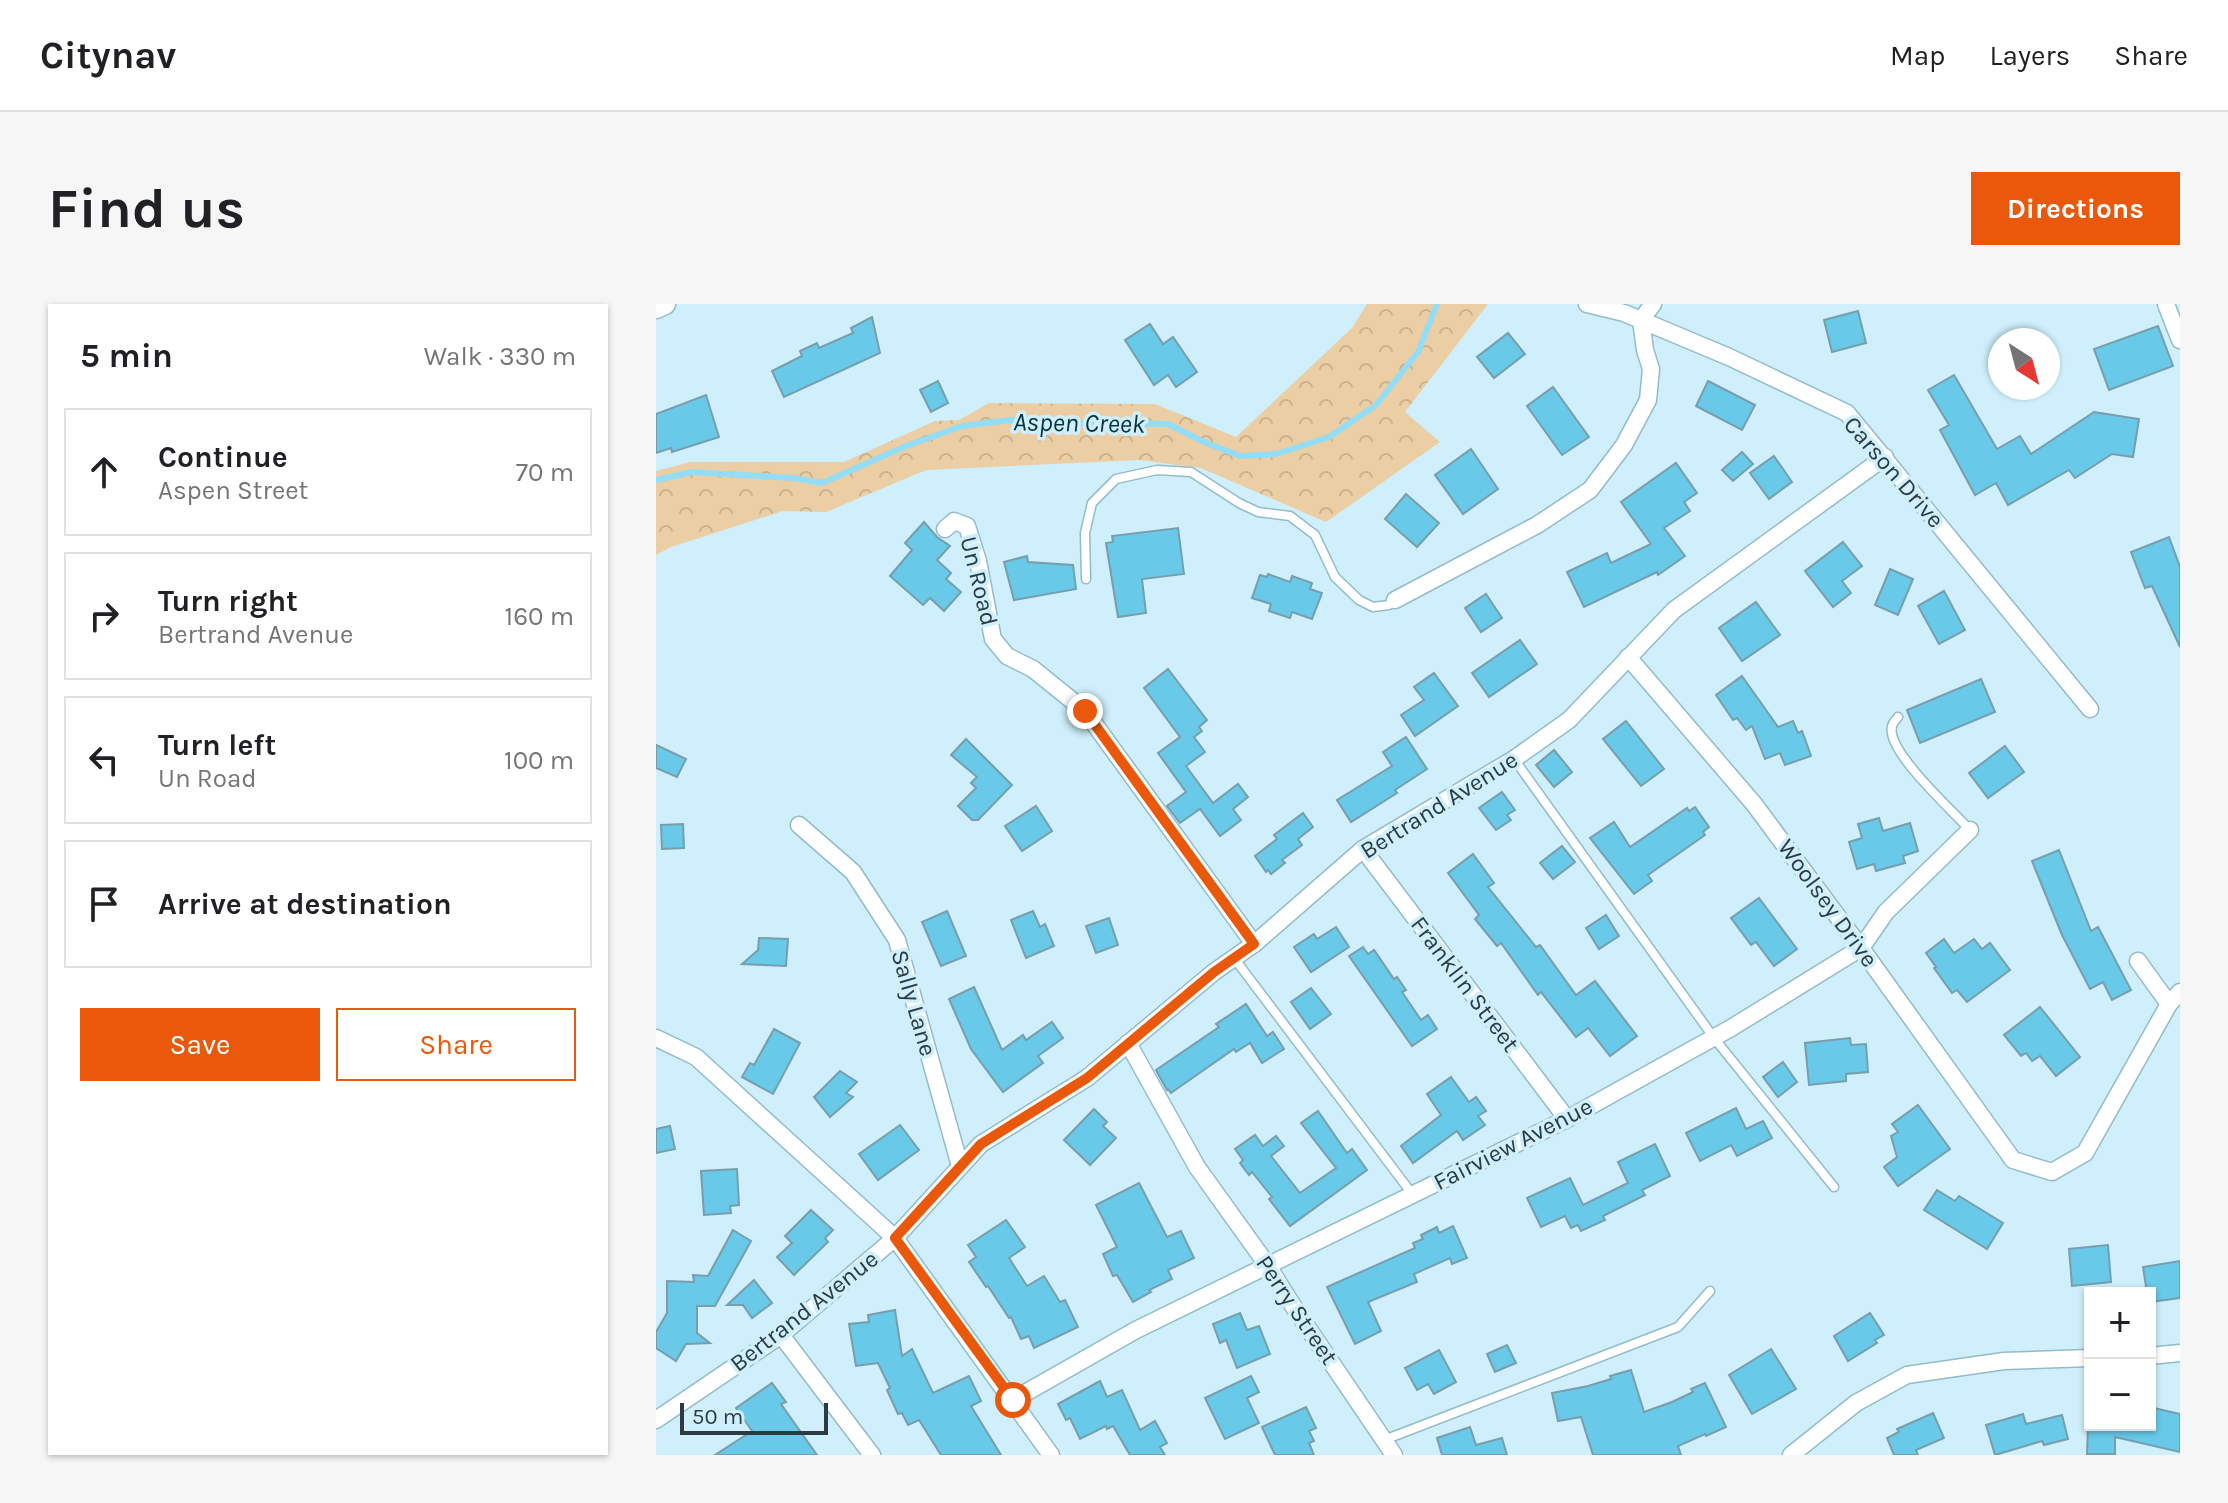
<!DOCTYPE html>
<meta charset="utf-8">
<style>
body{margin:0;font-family:Karla,sans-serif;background:#f6f6f6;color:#202124}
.controls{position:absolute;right:24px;bottom:24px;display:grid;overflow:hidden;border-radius:0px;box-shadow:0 2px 6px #0004}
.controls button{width:72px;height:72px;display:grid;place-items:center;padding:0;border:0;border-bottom:2px solid #e0e0e0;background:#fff;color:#202124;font:40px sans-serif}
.compass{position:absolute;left:1332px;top:24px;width:72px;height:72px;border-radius:50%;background:#fff;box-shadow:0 2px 6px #0004;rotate:144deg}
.scale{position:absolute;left:24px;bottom:20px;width:148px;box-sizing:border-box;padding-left:8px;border:4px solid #2b3b41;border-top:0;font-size:22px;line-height:28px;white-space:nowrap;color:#2b3b41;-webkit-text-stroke:6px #ceeffb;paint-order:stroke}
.stop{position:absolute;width:24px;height:24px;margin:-18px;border:6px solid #ea580c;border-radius:50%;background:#fff}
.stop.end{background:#ea580c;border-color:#fff;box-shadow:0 2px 8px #0008}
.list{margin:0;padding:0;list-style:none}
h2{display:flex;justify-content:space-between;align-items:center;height:104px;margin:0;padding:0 32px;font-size:34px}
h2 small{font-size:26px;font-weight:400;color:#757577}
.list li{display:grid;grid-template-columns:52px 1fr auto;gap:24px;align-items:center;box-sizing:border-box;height:128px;margin:0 16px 16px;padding:0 16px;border:2px solid #e0e0e0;border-radius:0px}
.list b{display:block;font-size:30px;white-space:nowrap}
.list p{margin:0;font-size:26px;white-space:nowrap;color:#757577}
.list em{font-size:26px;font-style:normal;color:#757577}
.actions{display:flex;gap:16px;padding:24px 32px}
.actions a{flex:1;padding:18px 0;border:2px solid #ea580c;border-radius:0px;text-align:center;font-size:28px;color:#ea580c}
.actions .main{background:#ea580c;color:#fff}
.icon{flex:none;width:44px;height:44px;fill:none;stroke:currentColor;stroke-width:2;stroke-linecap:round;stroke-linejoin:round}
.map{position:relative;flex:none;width:1524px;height:1151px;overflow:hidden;border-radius:0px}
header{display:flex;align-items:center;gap:48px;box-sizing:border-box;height:112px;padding:0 40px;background:#fff;border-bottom:2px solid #e0e0e0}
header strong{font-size:38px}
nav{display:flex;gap:44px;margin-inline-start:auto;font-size:28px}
.intro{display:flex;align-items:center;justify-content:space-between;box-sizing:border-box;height:192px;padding:0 48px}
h1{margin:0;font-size:56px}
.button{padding:20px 36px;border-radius:0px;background:#ea580c;color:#fff;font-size:28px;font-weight:700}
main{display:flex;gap:48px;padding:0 48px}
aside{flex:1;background:#fff;border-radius:0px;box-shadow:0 2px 6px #0004}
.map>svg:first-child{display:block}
.forest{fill:url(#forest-crowns)}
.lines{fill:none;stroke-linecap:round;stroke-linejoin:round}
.stream{stroke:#93ddf6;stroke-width:6}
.building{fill:#68c9e9;stroke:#779eac;stroke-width:2}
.service-casing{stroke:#93bbc9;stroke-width:11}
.minor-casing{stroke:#93bbc9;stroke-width:19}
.tertiary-casing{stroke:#93bbc9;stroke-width:23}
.service{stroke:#fff;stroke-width:8}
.minor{stroke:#fff;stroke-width:16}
.tertiary{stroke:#fff;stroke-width:20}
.route{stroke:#ea580c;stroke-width:10}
.labels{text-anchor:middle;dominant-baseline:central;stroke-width:7;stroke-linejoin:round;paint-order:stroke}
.street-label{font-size:24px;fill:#2b3b41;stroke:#ceeffb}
.water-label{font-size:26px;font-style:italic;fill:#053441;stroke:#ceeffb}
</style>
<header>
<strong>Citynav</strong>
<nav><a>Map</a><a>Layers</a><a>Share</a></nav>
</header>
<div class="intro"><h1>Find us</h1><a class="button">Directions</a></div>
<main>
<aside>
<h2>5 min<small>Walk · 330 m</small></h2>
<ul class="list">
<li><svg class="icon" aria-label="ahead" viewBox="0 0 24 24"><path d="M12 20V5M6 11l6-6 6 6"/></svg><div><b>Continue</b><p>Aspen Street</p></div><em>70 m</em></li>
<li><svg class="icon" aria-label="right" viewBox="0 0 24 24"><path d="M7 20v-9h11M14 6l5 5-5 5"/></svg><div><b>Turn right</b><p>Bertrand Avenue</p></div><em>160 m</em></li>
<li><svg class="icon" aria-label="left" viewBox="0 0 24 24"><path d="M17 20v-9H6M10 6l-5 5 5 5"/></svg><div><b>Turn left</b><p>Un Road</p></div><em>100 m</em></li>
<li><svg class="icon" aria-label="arrive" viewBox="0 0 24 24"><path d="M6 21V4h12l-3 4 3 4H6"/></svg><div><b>Arrive at destination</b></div></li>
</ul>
<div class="actions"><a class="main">Save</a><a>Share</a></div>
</aside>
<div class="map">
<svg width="1524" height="1151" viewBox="0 0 1524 1151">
<defs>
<pattern id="forest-crowns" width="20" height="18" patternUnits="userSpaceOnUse" patternTransform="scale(2)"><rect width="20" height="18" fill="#ebcea4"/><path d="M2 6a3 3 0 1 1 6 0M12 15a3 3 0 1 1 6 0" fill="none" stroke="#cab28e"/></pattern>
</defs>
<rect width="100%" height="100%" fill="#ceeffb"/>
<!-- forest -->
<polygon class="forest" points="711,0 832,0 749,108 784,138 670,218 545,164 483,156 270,166 170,208 127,207 15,243 0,251 0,167 35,158 188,158 279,117 303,116 333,99 499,100 580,133 696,24"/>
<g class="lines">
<!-- stream -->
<polyline class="stream" points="0,176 36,168 137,174 166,179 250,142 306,122 354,116 419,119 512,120 548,138 584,152 620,150 673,133 720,101 762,48 781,0"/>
</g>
<!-- building -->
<g class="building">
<polygon points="1202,7 1210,39 1176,48 1168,16"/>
<polygon points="216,13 224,49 128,93 116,67 146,52 144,47 161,39 163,44 197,29 195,24"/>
<polygon points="494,20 507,40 517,33 541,68 520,83 512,71 498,81 469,36"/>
<polygon points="1502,22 1517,62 1453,86 1438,45"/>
<polygon points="852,29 869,50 838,74 821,53"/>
<polygon points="1298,71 1341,145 1364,132 1375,150 1438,108 1483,115 1477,153 1456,150 1419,174 1413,166 1352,201 1340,179 1319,191 1284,126 1293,121 1272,86"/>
<polygon points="282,77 292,99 275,108 264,86"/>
<polygon points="1052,77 1099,101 1086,126 1040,102"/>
<polygon points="897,83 933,133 906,151 871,102"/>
<polygon points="50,91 63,133 16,148 15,144 0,149 0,110"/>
<polygon points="815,145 842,185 807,210 779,171"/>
<polygon points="1086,148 1097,160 1077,177 1066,166"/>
<polygon points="1118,152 1136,178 1113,195 1094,169"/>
<polygon points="1020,159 1041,189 1028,198 1034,207 1008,224 1029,252 1002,271 1001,268 928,303 911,268 951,249 955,259 995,240 965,198"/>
<polygon points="750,190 783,219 761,243 729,215"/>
<polygon points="268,218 281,233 294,242 281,256 295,269 290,275 305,288 288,307 274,294 267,301 234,272 256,246 249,239"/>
<polygon points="522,224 528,270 486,275 490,309 462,313 450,239 457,238 456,232"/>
<polygon points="1513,233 1524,263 1524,343 1496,282 1489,284 1475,248"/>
<polygon points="1187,238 1206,262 1186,277 1195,289 1177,303 1149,267"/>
<polygon points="371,252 372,258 417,261 420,285 358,296 348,258"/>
<polygon points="1234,265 1257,275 1242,311 1219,301"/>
<polygon points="612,270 634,278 636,272 656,279 654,285 666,289 656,315 636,308 634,314 613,307 615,300 596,294 604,271 611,273"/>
<polygon points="1288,287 1309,326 1283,340 1262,302"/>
<polygon points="830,290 846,314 825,328 809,304"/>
<polygon points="1100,298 1124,331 1086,357 1063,324"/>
<polygon points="864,336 881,360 833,393 816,369"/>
<polygon points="512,365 551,416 543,423 546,427 538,433 549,448 530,462 557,499 582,480 592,493 577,505 585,516 564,532 544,505 524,519 511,502 530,488 502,449 524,433 488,384"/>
<polygon points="778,369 802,402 759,432 745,411 768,396 758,383"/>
<polygon points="1086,372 1122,423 1137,417 1142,429 1146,427 1155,452 1129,461 1124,449 1109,455 1096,422 1090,426 1081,414 1077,416 1060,391"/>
<polygon points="1325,375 1339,408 1264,439 1251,406"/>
<polygon points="970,417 1008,465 985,482 947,435"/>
<polygon points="750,433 771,465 739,486 741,489 695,518 681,496 736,462 727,448"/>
<polygon points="310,435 356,481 322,516 316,516 302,502 320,484 315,479 321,473 295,451"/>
<polygon points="0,441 30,455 21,473 0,464"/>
<polygon points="1349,442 1368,468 1332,494 1313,469"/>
<polygon points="898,446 916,468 898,483 880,461"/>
<polygon points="846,488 859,506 851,511 855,516 840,526 823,504"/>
<polygon points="380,502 396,527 366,547 349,522"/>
<polygon points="1039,503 1053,523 1047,528 1049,531 992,571 996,577 978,590 934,534 958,518 974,543 1031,504 1033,507"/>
<polygon points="647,509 657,523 642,535 646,541 626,556 629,559 615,570 612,566 610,568 599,552 621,535 618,531"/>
<polygon points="1223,514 1227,527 1254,519 1262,547 1247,552 1249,559 1220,567 1218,560 1201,565 1193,538 1206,534 1202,520"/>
<polygon points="27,520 28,544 6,545 5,521"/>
<polygon points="906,542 919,558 897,575 884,559"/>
<polygon points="1403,546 1435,627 1442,623 1475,686 1456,696 1447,678 1434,685 1406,631 1376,557"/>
<polygon points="817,550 838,579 832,583 880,643 884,641 920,691 939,677 981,732 954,752 932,724 920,733 885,688 882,691 845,639 841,642 819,615 823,611 792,569"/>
<polygon points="1103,594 1141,645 1118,662 1100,638 1095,641 1075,614"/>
<polygon points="291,607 310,652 285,662 266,618"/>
<polygon points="377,607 384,623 389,620 398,642 370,654 355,616"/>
<polygon points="950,611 963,632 943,645 930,624"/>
<polygon points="453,614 462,641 440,649 430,622"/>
<polygon points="680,623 693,643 655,668 638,643 658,630 661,635"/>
<polygon points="103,634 132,635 130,662 86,660 102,646"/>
<polygon points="1288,635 1298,649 1318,635 1326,645 1334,639 1354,666 1311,698 1301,686 1296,689 1278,664 1280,663 1270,649"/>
<polygon points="707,643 712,650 718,646 738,675 741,673 750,686 746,688 765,716 772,711 781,725 756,742 693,652"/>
<polygon points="318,683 346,746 367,731 370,736 396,718 407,734 382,752 387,759 347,788 315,745 293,695"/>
<polygon points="655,684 675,710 654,725 635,698"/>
<polygon points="590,700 611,732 617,728 628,745 606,759 594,739 580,748 578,745 515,789 512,785 511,786 500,766 563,723 560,720"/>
<polygon points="1384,703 1424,753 1400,772 1384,752 1376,757 1370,749 1365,752 1348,731"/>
<polygon points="118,725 144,739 117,790 86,773 94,759 98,761"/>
<polygon points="1194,734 1195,741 1210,740 1212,768 1190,770 1190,777 1153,781 1149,739"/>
<polygon points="1127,758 1141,778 1122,793 1107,773"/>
<polygon points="184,767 201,778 190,789 197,793 174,813 158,793"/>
<polygon points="795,773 813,798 820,793 830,807 822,812 829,821 807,836 801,827 757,859 745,842 785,811 771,790"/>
<polygon points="1262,801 1294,845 1242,882 1228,863 1241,853 1235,832 1242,828 1236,820"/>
<polygon points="1080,804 1090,825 1107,817 1116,834 1081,852 1075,841 1044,857 1030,829"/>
<polygon points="438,805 451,818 447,822 460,834 434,861 408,836"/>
<polygon points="662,807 691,849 696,845 711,866 634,922 613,895 616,893 596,868 593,871 584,859 587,856 579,845 599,831 607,842 620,832 628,842 615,852 644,889 680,864 645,819"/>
<polygon points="244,821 263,846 222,876 203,850"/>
<polygon points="14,822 19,845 0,849 0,825"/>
<polygon points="999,840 1014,872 986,886 989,891 947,912 949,916 925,927 922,921 915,924 909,912 885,923 871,894 914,874 927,901 972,879 962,858"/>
<polygon points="81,865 83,901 74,902 75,909 48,911 45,867"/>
<polygon points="483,879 511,933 525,927 538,954 512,966 516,975 493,986 495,988 477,998 461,971 457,972 447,950 461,943 440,901"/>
<polygon points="1281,886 1299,897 1303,892 1347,919 1331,945 1268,906"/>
<polygon points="155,906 177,926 169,934 172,938 138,971 121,953 136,939 129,932"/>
<polygon points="350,916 369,943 353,954 371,982 388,972 404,998 409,996 422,1023 378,1044 373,1032 365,1035 355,1013 353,1014 332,982 330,983 313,958 320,953 312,941"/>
<polygon points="797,922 811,954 796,960 794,954 758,970 761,978 712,998 725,1027 699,1040 671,983 759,944 757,939 767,935 765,931 781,923 783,929"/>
<polygon points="77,926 95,937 59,1002 41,1002 41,1029 54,1039 30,1040 20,1057 0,1044 0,1028 11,1009 11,977 38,978 37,971 52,972"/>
<polygon points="1452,941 1455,978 1416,982 1413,945"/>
<polygon points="1524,957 1524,994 1494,998 1494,989 1491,989 1487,963"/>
<polygon points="98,976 116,999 96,1014 87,1001 71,1001"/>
<polygon points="239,1006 246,1052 256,1045 277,1089 313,1072 325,1097 315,1102 345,1151 285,1151 263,1116 252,1121 246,1109 242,1110 231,1086 234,1084 222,1059 200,1062 193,1020 213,1018 212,1011"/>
<polygon points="584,1009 591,1026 603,1022 614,1050 581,1064 570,1036 564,1039 557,1020"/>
<polygon points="1214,1009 1228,1031 1219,1036 1221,1039 1192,1057 1178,1032"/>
<polygon points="851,1041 860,1059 839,1068 831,1050"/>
<polygon points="1115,1045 1140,1085 1096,1110 1073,1071"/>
<polygon points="783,1046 800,1078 778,1090 772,1080 761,1086 749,1064"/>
<polygon points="975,1066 988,1108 1016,1098 1037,1088 1035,1085 1049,1079 1070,1123 1050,1132 1049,1130 1022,1142 1025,1151 937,1151 925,1113 902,1117 896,1089 932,1082 955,1075 954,1072"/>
<polygon points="595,1072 603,1088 591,1094 603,1119 569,1135 549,1094"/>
<polygon points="444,1077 451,1093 466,1086 484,1126 499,1117 511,1139 504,1143 509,1151 474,1151 457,1122 451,1125 450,1122 424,1135 414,1114 410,1116 402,1100"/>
<polygon points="116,1079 130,1098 125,1100 161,1151 59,1151 96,1127 80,1104"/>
<polygon points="650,1103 660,1124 653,1127 658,1137 653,1139 658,1151 619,1151 606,1123"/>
<polygon points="1498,1104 1524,1110 1524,1148 1459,1133 1459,1150 1431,1150 1432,1121 1494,1121"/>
<polygon points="1277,1109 1288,1134 1260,1146 1262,1151 1238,1151 1231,1134 1243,1128 1241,1125"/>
<polygon points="1367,1110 1370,1120 1406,1111 1412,1135 1388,1141 1386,1137 1339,1151 1330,1121"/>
<polygon points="814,1123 820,1141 846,1134 851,1151 786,1151 781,1134"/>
</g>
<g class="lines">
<defs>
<g id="service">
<polyline points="430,275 429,229 436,199 460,175 501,166 535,168 583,199 602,208 634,212 659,231 679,273 703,296 717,303 733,301 739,296"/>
<path d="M1242,413c-2,3 -6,6 -6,10 -6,24 61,84 78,103"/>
<polyline points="858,455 1058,734 1178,883"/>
<polyline points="578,654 757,891"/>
<polyline points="728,1136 1022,1023 1054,987"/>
</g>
<g id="minor">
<polyline points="931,0 968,9 1073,53 1191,109 1434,405"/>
<polyline points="1510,0 1524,36"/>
<polyline points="289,225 298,217 311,222 322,257 337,335 351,352 377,365 429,407 598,640"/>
<polyline points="739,296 881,221 934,186 968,141 992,96 995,65 989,46 985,16 997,0"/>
<polyline points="972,353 1098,500 1205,644 1357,856 1396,868 1429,849 1513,700 1524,688"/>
<polyline points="143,521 197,568 241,636 304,862"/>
<polyline points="707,545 911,815"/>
<polyline points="1482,657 1513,700"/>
<polyline points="0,734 40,753 239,934 395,1151"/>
<polyline points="472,739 541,863 612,962 639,1005 738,1151"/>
<polyline points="125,1031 216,1151"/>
<polyline points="1494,1052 1524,1049"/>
<polyline points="357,1096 480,1026 911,815 1075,724 1205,644 1230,608 1314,526"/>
<polyline points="0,1116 125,1031 239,934 325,840 431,774 558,668 598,640 707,545 858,455 913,416 1018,306 1229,153"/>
<polyline points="1135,1151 1200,1099 1251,1071 1348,1057 1434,1054"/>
</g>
<polyline id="tertiary" points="0,4 9,0"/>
</defs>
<!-- service casing -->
<use href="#service" class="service-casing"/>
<!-- minor casing -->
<use href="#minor" class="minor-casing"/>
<!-- tertiary casing -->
<use href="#tertiary" class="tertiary-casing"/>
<!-- service -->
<use href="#service" class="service"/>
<!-- minor -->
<use href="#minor" class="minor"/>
<!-- tertiary -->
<use href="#tertiary" class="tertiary"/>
</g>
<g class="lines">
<!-- route -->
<polyline class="route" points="357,1096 239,934 325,840 431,774 558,668 598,640 429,407"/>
</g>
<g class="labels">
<!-- street labels -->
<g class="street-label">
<text transform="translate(1238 168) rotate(49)">Carson Drive</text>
<text transform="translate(323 277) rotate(76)">Un Road</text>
<text transform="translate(783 501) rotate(-32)">Bertrand Avenue</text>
<text transform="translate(1172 599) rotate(54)">Woolsey Drive</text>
<text transform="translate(809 680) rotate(53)">Franklin Street</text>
<text transform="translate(258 699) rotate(74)">Sally Lane</text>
<text transform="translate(857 840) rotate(-27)">Fairview Avenue</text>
<text transform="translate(641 1006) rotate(56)">Perry Street</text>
<text transform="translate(148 1007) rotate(-38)">Bertrand Avenue</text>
</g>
<!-- water labels -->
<g class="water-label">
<text transform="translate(423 119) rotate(1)">Aspen Creek</text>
</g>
</g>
</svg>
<div class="controls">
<button>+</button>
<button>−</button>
</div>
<svg class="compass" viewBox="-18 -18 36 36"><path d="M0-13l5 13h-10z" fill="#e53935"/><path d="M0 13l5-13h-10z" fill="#757577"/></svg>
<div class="scale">50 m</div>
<div class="stop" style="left:357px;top:1096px"></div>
<div class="stop end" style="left:429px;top:407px"></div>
</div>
</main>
